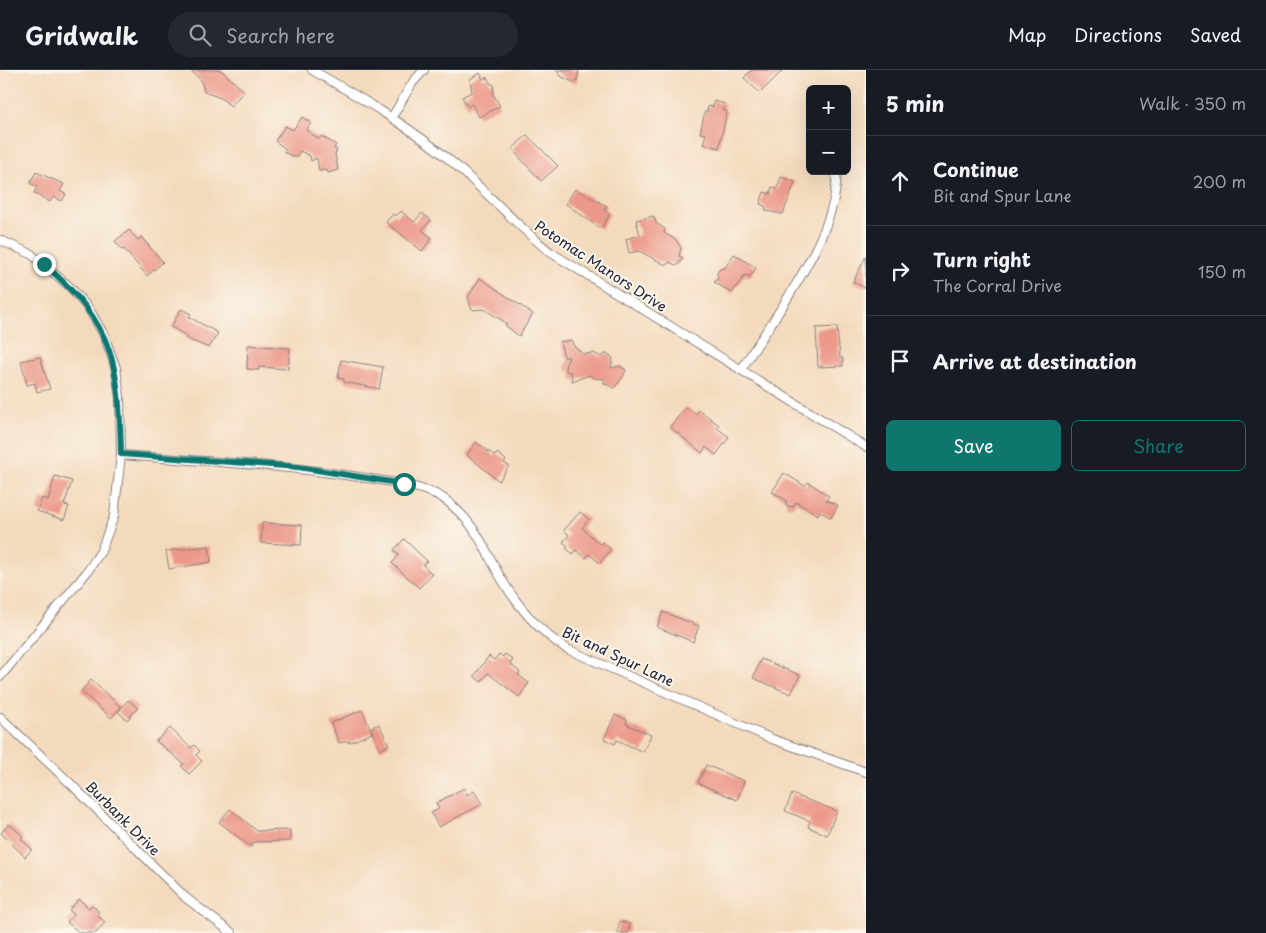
<!DOCTYPE html>
<meta charset="utf-8">
<style>
body{margin:0;font-family:"Playpen Sans",sans-serif;background:#242831;color:#f1f3f6}
.controls{position:absolute;right:15px;top:15px;display:grid;overflow:hidden;border-radius:8px;box-shadow:0 5px 20px #0002}
.controls button{width:45px;height:45px;display:grid;place-items:center;padding:0;border:0;border-bottom:1px solid #363941;background:#171b24;color:#f1f3f6;font:25px sans-serif}
.stop{position:absolute;width:15px;height:15px;margin:-11px;border:4px solid #0f766e;border-radius:50%;background:#fff}
.stop.end{background:#0f766e;border-color:#fff;box-shadow:0 1px 5px #0008}
.list{margin:0;padding:0;list-style:none}
h2{display:flex;justify-content:space-between;align-items:center;height:65px;margin:0;padding:0 20px;font-size:21px}
h2 small{font-size:16px;font-weight:400;color:#9ea1a6}
.list li{display:grid;grid-template-columns:32px 1fr auto;gap:15px;align-items:center;box-sizing:border-box;height:90px;padding:0 20px;border-top:1px solid #363941}
.list b{display:block;font-size:19px;white-space:nowrap}
.list p{margin:0;font-size:16px;white-space:nowrap;color:#9ea1a6}
.list em{font-size:16px;font-style:normal;color:#9ea1a6}
.actions{display:flex;gap:10px;padding:15px 20px}
.actions a{flex:1;padding:11px 0;border:1px solid #0f766e;border-radius:8px;text-align:center;font-size:18px;color:#0f766e}
.actions .main{background:#0f766e;color:#fff}
.icon{flex:none;width:28px;height:28px;fill:none;stroke:currentColor;stroke-width:2;stroke-linecap:round;stroke-linejoin:round}
.map{position:relative;flex:none;width:866px;height:863px;overflow:hidden}
header{display:flex;align-items:center;gap:30px;box-sizing:border-box;height:70px;padding:0 25px;background:#171b24;border-bottom:1px solid #363941}
header strong{font-size:24px}
nav{display:flex;gap:28px;margin-inline-start:auto;font-size:18px}
.search{width:350px;height:45px;background:#242831;display:flex;align-items:center;gap:12px;box-sizing:border-box;padding:0 18px;border-radius:28px;color:#9ea1a6;font-size:19px}
main{display:flex}
aside{flex:1;background:#171b24}
.map>svg:first-child{display:block}
.building{fill:#ec998a}
.lines{fill:none;stroke-linecap:round;stroke-linejoin:round}
.minor-casing{stroke:#8b7e7c;stroke-width:10}
.minor{stroke:#fff;stroke-width:8}
.route{stroke:#0f766e;stroke-width:6}
.labels{text-anchor:middle;dominant-baseline:central;stroke-width:4;stroke-linejoin:round;paint-order:stroke}
.street-label{font-size:14px;fill:#22223b;stroke:#fbf7ec}
</style>
<header>
<strong>Gridwalk</strong>
<div class="search"><svg class="icon" aria-label="search" viewBox="0 0 24 24"><circle cx="10" cy="10" r="6"/><path d="M15 15l6 6"/></svg>Search here</div>
<nav><a>Map</a><a>Directions</a><a>Saved</a></nav>
</header>
<main>
<div class="map">
<svg width="866" height="863" viewBox="0 0 866 863">
<rect width="100%" height="100%" fill="#fbf7ec"/>
<filter id="ink" filterUnits="userSpaceOnUse"><feTurbulence type="fractalNoise" baseFrequency=".02" numOctaves="2"/><feDisplacementMap in="SourceGraphic" scale="10" xChannelSelector="R" yChannelSelector="G"/><feConvolveMatrix kernelMatrix="1 2 1 2 8 2 1 2 1" color-interpolation-filters="sRGB"/></filter>
<filter id="wash" filterUnits="userSpaceOnUse"><feTurbulence type="fractalNoise" baseFrequency=".0096" numOctaves="4" result="noise"/><feDisplacementMap in="SourceGraphic" scale="20" xChannelSelector="R" yChannelSelector="G"/><feGaussianBlur stdDeviation="1.12" result="paint"/><feColorMatrix in="noise" values="0 0 0 0 0 0 0 0 0 0 0 0 0 0 0 0 0 1.4 0 .05"/><feComposite in="paint" operator="in"/></filter>
<g filter="url(#wash)">
<rect width="100%" height="100%" fill="#f4dabd"/>
<g id="blocks">
<!-- building -->
<g class="building">
<polygon points="190,0 221,0 244,21 231,36 221,28 204,22 201,10"/>
<polygon points="556,0 579,0 577,10 575,13 562,7"/>
<polygon points="751,0 783,0 760,23 744,8"/>
<polygon points="480,3 483,9 487,7 490,13 494,15 493,24 500,36 479,47 472,34 468,37 462,27 472,22 470,9"/>
<polygon points="714,31 725,34 723,40 727,41 719,78 703,74 706,64 700,63 705,41 707,42 708,36 713,37"/>
<polygon points="302,47 311,53 306,60 319,69 321,66 336,75 334,78 337,80 335,84 338,100 328,103 327,100 319,101 317,88 311,91 310,86 300,81 296,88 284,82 286,79 275,71 285,56 293,60"/>
<polygon points="527,65 558,96 541,111 512,79"/>
<polygon points="36,102 64,114 60,121 66,124 62,131 53,127 50,132 34,123 37,117 30,113"/>
<polygon points="781,107 795,112 783,144 766,141 765,136 760,134 764,122 770,124 772,117 777,119"/>
<polygon points="575,119 607,136 604,140 610,144 601,159 566,134"/>
<polygon points="401,141 414,152 422,143 431,150 422,160 432,168 422,181 386,152 393,144 396,146"/>
<polygon points="654,146 656,153 665,159 664,163 676,170 681,178 679,186 683,188 677,196 670,192 666,195 639,181 629,183 626,169 640,165 636,150"/>
<polygon points="129,160 138,170 141,167 163,192 147,206 124,179 122,180 115,171"/>
<polygon points="734,184 756,198 750,207 745,205 732,223 714,212 718,209 717,203 720,199 725,198"/>
<polygon points="866,186 866,218 853,212"/>
<polygon points="480,208 533,244 519,266 505,255 506,253 484,239 474,240 471,238 468,227"/>
<polygon points="181,239 191,244 189,247 218,263 209,278 185,268 187,266 171,257"/>
<polygon points="837,257 840,288 843,288 843,296 818,297 816,258"/>
<polygon points="572,270 573,275 583,284 594,283 601,287 607,283 613,288 611,298 620,296 626,300 623,307 614,318 604,313 605,309 594,308 590,305 572,311 571,302 566,301 565,296 569,287 564,287 560,272"/>
<polygon points="248,275 290,278 288,299 259,297 259,300 247,299"/>
<polygon points="40,287 50,319 37,322 35,313 27,315 21,291"/>
<polygon points="341,290 383,297 379,319 344,312 344,309 338,308"/>
<polygon points="686,337 696,344 699,340 719,355 717,358 729,367 716,385 706,377 702,383 670,357"/>
<polygon points="476,372 495,386 497,383 506,390 504,393 509,396 499,411 467,385"/>
<polygon points="784,403 805,416 808,412 829,426 826,430 838,435 831,448 820,441 818,445 796,432 793,437 786,436 786,430 772,422"/>
<polygon points="55,406 72,411 64,435 69,436 64,450 37,441 42,428 48,430"/>
<polygon points="580,442 589,449 582,458 600,474 602,472 611,479 600,493 589,484 586,488 576,480 573,484 566,478 568,476 563,472 569,465 564,460"/>
<polygon points="262,453 302,455 301,475 261,473"/>
<polygon points="404,469 427,491 423,495 432,504 419,518 392,493 399,485 394,480"/>
<polygon points="209,476 211,492 169,499 166,481"/>
<polygon points="663,542 699,556 693,572 657,557"/>
<polygon points="499,584 503,587 505,584 513,590 510,594 520,602 518,605 529,613 519,627 488,603 481,612 474,606 489,586 494,590"/>
<polygon points="761,589 800,605 791,624 753,608"/>
<polygon points="91,610 121,637 111,648 81,621"/>
<polygon points="128,630 138,638 127,650 118,642"/>
<polygon points="362,640 370,658 379,654 389,675 380,680 371,659 372,663 349,673 349,671 339,673 331,653"/>
<polygon points="615,645 627,650 626,654 651,665 643,682 617,670 615,674 604,669"/>
<polygon points="170,658 191,678 194,675 200,681 196,685 202,691 189,704 181,696 184,694 156,671"/>
<polygon points="706,695 744,711 737,730 698,713"/>
<polygon points="464,718 467,725 474,721 482,734 439,757 431,743 439,739 436,733"/>
<polygon points="792,724 837,741 827,765 808,757 810,751 785,741"/>
<polygon points="230,739 257,761 290,760 290,771 254,772 251,777 219,752"/>
<polygon points="9,754 23,766 21,769 32,779 25,787 1,763"/>
<polygon points="79,829 89,838 92,835 98,841 98,846 105,852 96,863 80,863 67,852 74,844 69,840"/>
<polygon points="620,851 630,854 628,863 617,863"/>
</g>
</g>
</g>
<g filter="url(#ink)">
<use href="#blocks" fill-opacity="0" stroke="#8b7e7c" stroke-width="1"/>
<g class="lines">
<defs>
<g id="minor">
<path d="M312,0c49,28 97,56 140,92 34,29 63,62 98,90l316,195"/>
<polyline points="392,47 413,12 424,0"/>
<polyline points="0,170 31,184 69,216 89,239 104,265 116,298 120,327 121,385 114,446 101,481 87,502 0,607"/>
<path d="M741,300c31,-50 101,-141 95,-199"/>
<path d="M121,385c77,6 155,9 231,21 27,4 55,7 81,17 11,4 20,13 28,21 18,18 27,42 40,64 17,29 37,53 66,71l205,90 94,33"/>
<polyline points="0,647 72,715 186,828 232,863"/>
</g>
</defs>
<!-- minor casing -->
<use href="#minor" class="minor-casing"/>
<!-- minor -->
<use href="#minor" class="minor"/>
</g>
</g>
<g class="lines" filter="url(#ink)">
<!-- route -->
<path class="route" d="M44,194c71,62 75,100 77,190l177,13 106,17"/>
</g>
<g class="labels">
<!-- street labels -->
<g class="street-label">
<text transform="translate(601 196) rotate(33)">Potomac Manors Drive</text>
<text transform="translate(618 586) rotate(25)">Bit and Spur Lane</text>
<text transform="translate(123 748) rotate(45)">Burbank Drive</text>
</g>
</g>
</svg>
<div class="controls">
<button>+</button>
<button>−</button>
</div>
<div class="stop" style="left:404px;top:414px"></div>
<div class="stop end" style="left:44px;top:194px"></div>
</div>
<aside>
<h2>5 min<small>Walk · 350 m</small></h2>
<ul class="list">
<li><svg class="icon" aria-label="ahead" viewBox="0 0 24 24"><path d="M12 20V5M6 11l6-6 6 6"/></svg><div><b>Continue</b><p>Bit and Spur Lane</p></div><em>200 m</em></li>
<li><svg class="icon" aria-label="right" viewBox="0 0 24 24"><path d="M7 20v-9h11M14 6l5 5-5 5"/></svg><div><b>Turn right</b><p>The Corral Drive</p></div><em>150 m</em></li>
<li><svg class="icon" aria-label="arrive" viewBox="0 0 24 24"><path d="M6 21V4h12l-3 4 3 4H6"/></svg><div><b>Arrive at destination</b></div></li>
</ul>
<div class="actions"><a class="main">Save</a><a>Share</a></div>
</aside>
</main>
